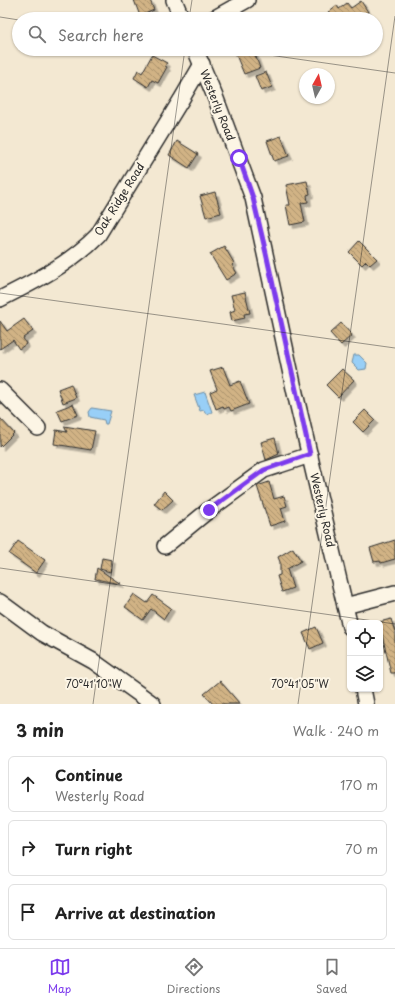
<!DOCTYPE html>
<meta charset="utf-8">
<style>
body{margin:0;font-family:"Playpen Sans",sans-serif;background:#f6f6f6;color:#222}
.controls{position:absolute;right:12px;bottom:12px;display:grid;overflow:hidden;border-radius:6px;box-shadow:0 1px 3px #0004}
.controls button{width:36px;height:36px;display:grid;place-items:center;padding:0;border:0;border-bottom:1px solid #e0e0e0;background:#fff;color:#222;font:20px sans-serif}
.compass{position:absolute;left:299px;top:68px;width:36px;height:36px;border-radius:50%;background:#fff;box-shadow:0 1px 3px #0004;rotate:8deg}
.stop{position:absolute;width:12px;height:12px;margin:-9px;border:3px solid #7c3aed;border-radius:50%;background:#fff}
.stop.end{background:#7c3aed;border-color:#fff;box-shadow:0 1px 4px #0008}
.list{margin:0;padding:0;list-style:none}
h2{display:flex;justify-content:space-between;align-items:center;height:52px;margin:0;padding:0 16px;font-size:17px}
h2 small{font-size:13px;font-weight:400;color:#767676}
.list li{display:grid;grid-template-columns:26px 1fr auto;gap:12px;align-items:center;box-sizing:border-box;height:56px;margin:0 8px 8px;padding:0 8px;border:1px solid #e0e0e0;border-radius:6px}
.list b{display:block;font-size:15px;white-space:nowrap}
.list p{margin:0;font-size:13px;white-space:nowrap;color:#767676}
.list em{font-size:13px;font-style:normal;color:#767676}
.icon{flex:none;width:22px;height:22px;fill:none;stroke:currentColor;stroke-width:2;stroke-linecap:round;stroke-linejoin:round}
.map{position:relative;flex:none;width:395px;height:704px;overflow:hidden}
.search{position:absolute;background:#fff;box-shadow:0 1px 3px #0004;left:12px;right:12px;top:12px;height:44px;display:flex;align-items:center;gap:10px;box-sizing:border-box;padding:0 14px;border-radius:22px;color:#767676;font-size:15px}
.sheet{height:244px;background:#fff}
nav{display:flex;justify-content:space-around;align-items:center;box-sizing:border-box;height:56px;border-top:1px solid #e0e0e0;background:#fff;font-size:11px;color:#767676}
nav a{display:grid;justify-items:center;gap:2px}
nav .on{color:#7c3aed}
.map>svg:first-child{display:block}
.water{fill:#98cff7;stroke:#6c8da5}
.building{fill:url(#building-back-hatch);stroke:#2b2b2b;filter:url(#shadow)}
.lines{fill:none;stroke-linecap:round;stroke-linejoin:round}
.minor-casing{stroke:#2b2b2b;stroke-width:18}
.minor{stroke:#fcf5e5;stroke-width:15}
.route{stroke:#7c3aed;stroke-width:5}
.ticks{fill:none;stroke:#2b2b2b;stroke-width:1;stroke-opacity:0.45}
.labels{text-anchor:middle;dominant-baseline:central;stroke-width:4;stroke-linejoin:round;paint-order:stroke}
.street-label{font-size:11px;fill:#2b2b2b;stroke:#fcf5e5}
.ticks-label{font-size:10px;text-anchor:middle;fill:#2b2b2b;stroke:#fcf5e5;stroke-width:4;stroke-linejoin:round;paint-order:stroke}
</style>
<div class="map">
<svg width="395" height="704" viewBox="0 0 395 704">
<defs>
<pattern id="building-back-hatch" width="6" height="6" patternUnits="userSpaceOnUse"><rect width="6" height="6" fill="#d1b385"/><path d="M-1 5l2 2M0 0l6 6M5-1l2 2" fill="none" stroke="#aa926d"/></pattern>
<filter id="shadow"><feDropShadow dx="3.5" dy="3.5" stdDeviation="0" flood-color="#0004"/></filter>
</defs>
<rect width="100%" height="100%" fill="#f3e8d2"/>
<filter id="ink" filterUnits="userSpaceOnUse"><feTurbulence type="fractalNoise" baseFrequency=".025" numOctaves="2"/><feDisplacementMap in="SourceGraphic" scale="8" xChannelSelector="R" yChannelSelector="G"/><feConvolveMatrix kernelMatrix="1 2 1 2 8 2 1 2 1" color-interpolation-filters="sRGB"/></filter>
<g filter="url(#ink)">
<!-- water -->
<g class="water">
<polygon points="354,355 359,355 367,363 366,369 359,370 352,363"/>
<polygon points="205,392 212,412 206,414 204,410 200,411 194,395"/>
<polygon points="92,408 111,411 107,424 105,424 104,420 90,417 89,412"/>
</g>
<!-- building -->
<g class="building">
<polygon points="134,0 150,0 154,10 140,16"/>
<polygon points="361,1 368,12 358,19 326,19 331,16 328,12 337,5 339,9 347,3 351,8"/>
<polygon points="250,49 253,49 260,68 244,74 236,55"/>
<polygon points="152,55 167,63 165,66 167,67 158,83 152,80 148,87 134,78 138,70 142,73"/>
<polygon points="266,72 272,87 261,91 255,76"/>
<polygon points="281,136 289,156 274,161 267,141"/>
<polygon points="177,141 198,154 189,168 169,155"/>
<polygon points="307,181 310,194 307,195 308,202 301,203 305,222 290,225 286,205 290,205 286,185"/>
<polygon points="215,192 221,213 206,217 200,196"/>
<polygon points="359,241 377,259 370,265 366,261 362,265 349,252"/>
<polygon points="224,246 234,263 232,265 237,273 226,280 210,254"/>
<polygon points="245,292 250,313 244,314 245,318 232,321 230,312 235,310 231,295"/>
<polygon points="24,319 33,331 23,338 26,344 19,349 13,340 0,349 0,321 7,331"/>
<polygon points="341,323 352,335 341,345 330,333"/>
<polygon points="223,367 230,385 240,381 249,404 231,411 229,407 224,409 223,406 216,409 210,392 217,389 210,371"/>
<polygon points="342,369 354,380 338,397 326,385"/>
<polygon points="71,384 76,398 63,403 58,389"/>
<polygon points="73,404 78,415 62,421 57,410"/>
<polygon points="365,410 375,420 363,432 353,422"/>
<polygon points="0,418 14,433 0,447"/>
<polygon points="64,426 95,431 91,450 54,444 56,430 67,432"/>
<polygon points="275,438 279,454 266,460 261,442"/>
<polygon points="269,482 274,499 284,496 287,506 281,508 285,521 270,526 257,486"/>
<polygon points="164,491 173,500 162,510 154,504"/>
<polygon points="395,540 395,559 381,563 380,561 374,562 370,548"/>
<polygon points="18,541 45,560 36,573 9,554"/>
<polygon points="293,548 301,561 287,569 293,588 282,592 277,576 280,575 280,562 278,557"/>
<polygon points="102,558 112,560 110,572 100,569"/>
<polygon points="97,568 121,584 95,579"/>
<polygon points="134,594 147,603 153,595 171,608 164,619 151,609 143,620 125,607"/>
<polygon points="391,619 395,632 395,673 391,673 379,622"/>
<polygon points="316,627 323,643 310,649 303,633"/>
<polygon points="220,681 240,704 213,704 204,694"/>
</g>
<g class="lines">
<defs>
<g id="minor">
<polyline points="174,0 182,19"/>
<polyline points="213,19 247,0"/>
<polyline points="195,49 216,99 253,198 295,393 350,627"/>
<path d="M0,299c34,-17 71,-36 98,-64l83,-135 21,-36"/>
<polyline points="0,390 38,428"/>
<polyline points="165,546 209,510 264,470 310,455"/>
<polyline points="0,602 42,633 93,661 153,704"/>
<polyline points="345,606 395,593"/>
<polyline points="363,689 366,704"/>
</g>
</defs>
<!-- minor casing -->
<use href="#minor" class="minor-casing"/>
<!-- minor -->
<use href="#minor" class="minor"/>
</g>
</g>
<g class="lines" filter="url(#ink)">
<!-- route -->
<polyline class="route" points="209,510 264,470 310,454 266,253 253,198 239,158"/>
</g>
<!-- ticks -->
<path class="ticks" d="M0,17l19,3M189,19l3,-19M227,49l168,24M0,293l395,55M0,568l395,56M93,704l92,-655M298,704l97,-688"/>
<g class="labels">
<!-- street labels -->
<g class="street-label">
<text transform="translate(218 105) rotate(68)">Westerly Road</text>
<text transform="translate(119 199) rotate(-58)">Oak Ridge Road</text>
<text transform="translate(323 510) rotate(77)">Westerly Road</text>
</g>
</g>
<g class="ticks-label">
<text x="94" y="688">70°41'10"W</text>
<text x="300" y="688">70°41'05"W</text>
</g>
</svg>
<div class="controls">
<button><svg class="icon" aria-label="locate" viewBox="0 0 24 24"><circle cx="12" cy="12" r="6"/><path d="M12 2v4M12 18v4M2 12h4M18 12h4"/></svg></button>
<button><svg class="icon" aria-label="layers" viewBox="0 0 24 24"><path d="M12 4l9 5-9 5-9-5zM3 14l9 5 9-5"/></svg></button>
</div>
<svg class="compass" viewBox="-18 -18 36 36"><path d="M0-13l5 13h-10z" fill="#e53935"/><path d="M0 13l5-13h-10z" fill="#767676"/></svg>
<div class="stop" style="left:239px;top:158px"></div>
<div class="stop end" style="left:209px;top:510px"></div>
<div class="search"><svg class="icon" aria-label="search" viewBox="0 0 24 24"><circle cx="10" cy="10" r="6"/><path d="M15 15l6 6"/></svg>Search here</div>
</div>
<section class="sheet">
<h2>3 min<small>Walk · 240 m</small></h2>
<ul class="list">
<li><svg class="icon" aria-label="ahead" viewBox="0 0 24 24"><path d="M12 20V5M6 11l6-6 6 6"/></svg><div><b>Continue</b><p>Westerly Road</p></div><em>170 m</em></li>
<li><svg class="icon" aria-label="right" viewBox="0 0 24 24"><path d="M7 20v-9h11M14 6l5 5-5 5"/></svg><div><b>Turn right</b></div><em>70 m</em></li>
<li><svg class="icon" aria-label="arrive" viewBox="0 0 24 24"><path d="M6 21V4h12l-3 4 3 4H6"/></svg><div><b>Arrive at destination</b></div></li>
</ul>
</section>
<nav>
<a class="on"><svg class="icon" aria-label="map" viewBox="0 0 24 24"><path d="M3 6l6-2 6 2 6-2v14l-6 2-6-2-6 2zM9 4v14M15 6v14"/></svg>Map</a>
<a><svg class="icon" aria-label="directions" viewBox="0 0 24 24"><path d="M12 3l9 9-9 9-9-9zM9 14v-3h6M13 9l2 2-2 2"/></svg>Directions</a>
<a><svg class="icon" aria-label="saved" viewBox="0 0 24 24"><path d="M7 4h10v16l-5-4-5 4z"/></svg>Saved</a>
</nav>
